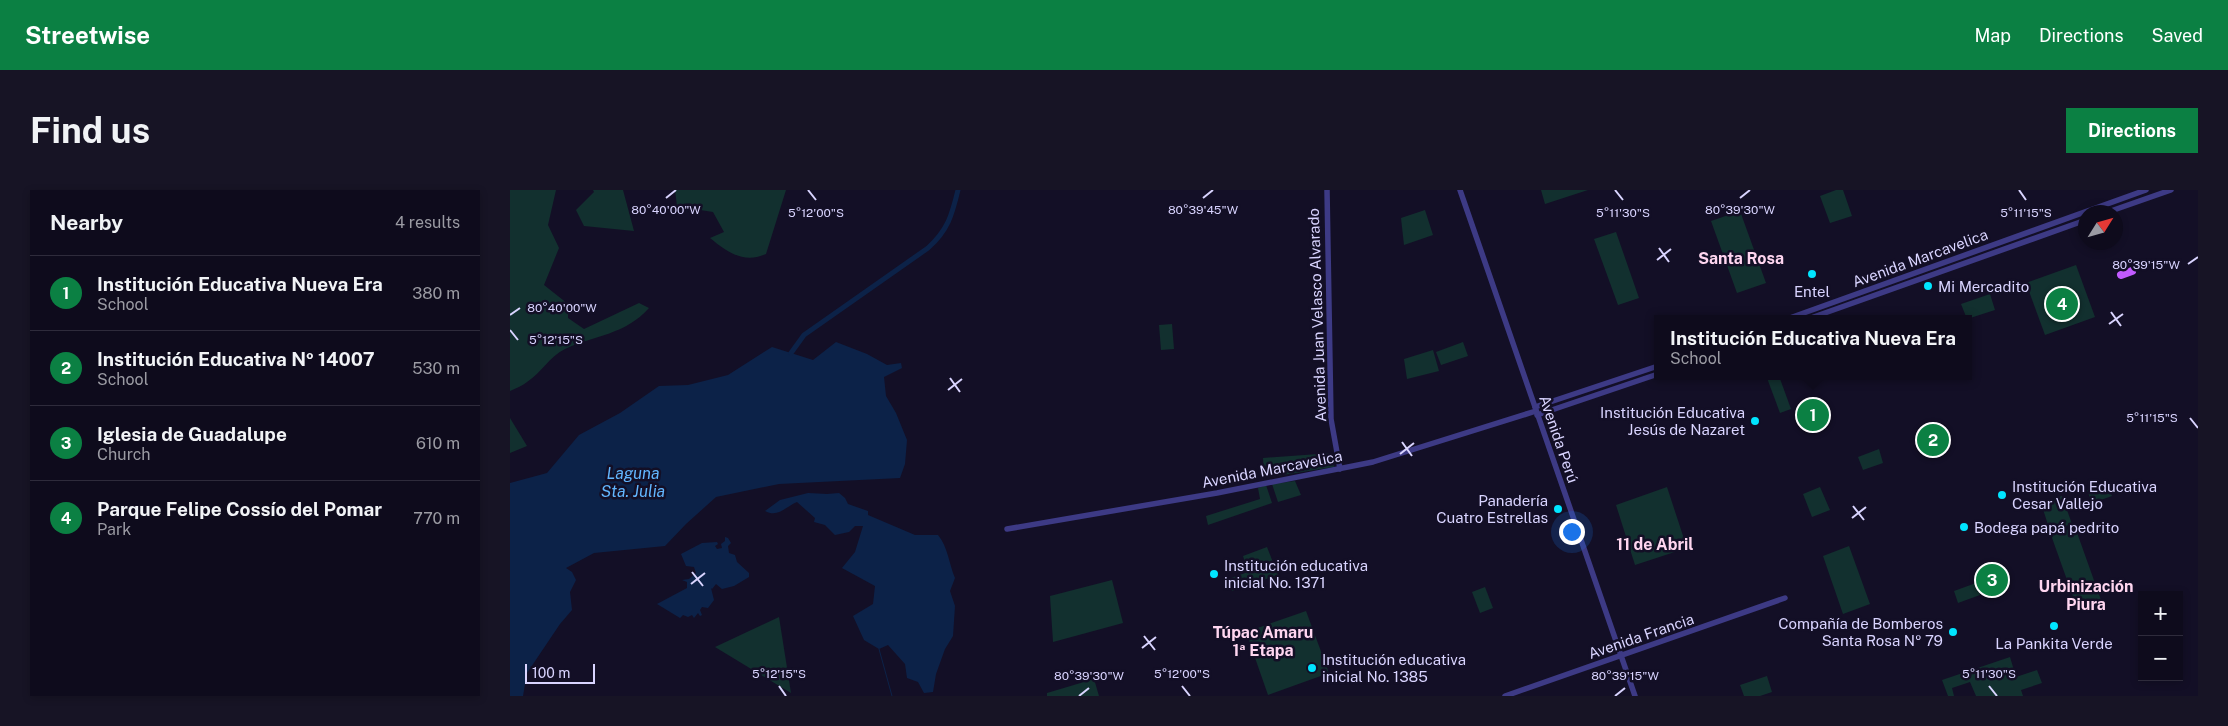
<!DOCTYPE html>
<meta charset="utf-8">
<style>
body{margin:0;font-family:"Public Sans",sans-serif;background:#171425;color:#f1f3f6}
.controls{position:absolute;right:15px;bottom:15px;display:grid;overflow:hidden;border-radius:0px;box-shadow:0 2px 8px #0003}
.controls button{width:45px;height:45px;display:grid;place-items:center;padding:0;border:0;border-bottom:1px solid #2e2b3b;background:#0e0b1c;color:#f1f3f6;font:25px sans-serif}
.compass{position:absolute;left:1568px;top:15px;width:45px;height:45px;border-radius:50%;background:#0e0b1c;box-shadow:0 2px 8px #0003;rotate:53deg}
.scale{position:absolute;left:15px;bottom:12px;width:70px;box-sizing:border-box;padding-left:5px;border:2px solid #d9d4ff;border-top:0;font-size:14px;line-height:18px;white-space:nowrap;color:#d9d4ff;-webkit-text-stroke:4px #130f26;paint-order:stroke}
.you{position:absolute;left:1061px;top:341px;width:18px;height:18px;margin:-12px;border:4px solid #fff;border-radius:50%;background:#1a73e8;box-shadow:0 0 0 8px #1a73e833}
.badge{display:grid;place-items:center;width:32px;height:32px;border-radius:50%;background:#0b8043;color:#fff;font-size:16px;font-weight:700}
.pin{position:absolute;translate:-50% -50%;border:2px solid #fff;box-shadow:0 1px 5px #0006}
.popup{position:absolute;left:1144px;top:125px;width:318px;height:65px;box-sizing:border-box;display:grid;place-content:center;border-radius:0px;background:#0e0b1c;filter:drop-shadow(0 1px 4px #0005);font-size:16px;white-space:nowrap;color:#9b9ba3}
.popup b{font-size:19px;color:#f1f3f6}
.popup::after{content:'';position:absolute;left:50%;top:100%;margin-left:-10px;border:10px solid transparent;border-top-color:#0e0b1c}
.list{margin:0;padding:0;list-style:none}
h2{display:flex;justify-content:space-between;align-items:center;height:65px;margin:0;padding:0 20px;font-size:21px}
h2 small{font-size:16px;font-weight:400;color:#9b9ba3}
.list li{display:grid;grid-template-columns:32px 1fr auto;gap:15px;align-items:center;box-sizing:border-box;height:75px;padding:0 20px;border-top:1px solid #2e2b3b}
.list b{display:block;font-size:19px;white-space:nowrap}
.list p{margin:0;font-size:16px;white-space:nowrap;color:#9b9ba3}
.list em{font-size:16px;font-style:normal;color:#9b9ba3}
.map{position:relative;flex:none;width:1688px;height:506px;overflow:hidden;border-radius:0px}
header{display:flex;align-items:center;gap:30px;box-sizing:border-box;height:70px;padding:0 25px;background:#0b8043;color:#fff}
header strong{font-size:24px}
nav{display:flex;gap:28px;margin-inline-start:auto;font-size:18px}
.intro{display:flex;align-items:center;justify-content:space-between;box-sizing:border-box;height:120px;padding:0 30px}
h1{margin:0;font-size:35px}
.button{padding:12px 22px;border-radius:0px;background:#0b8043;color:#fff;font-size:18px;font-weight:700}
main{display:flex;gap:30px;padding:0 30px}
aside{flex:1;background:#0e0b1c;border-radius:0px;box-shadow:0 2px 8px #0003}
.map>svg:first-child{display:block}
.green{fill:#12302f}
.water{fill:#0c2248}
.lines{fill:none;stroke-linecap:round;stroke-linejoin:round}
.stream{stroke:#0c2248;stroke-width:1}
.canal{stroke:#0c2248;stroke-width:5}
.minor{stroke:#3d3a85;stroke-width:5.5}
.major{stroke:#c25bff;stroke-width:8}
.ticks{fill:none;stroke:#d9d4ff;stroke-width:2}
.poi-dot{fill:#00e5ff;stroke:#130f26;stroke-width:2}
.labels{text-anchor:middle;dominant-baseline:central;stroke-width:5;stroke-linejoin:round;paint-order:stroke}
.street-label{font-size:15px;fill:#d9d4ff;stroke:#130f26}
.poi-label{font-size:15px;fill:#d9d4ff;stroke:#130f26;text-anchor:start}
.neighbourhood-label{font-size:16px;font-weight:bold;fill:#ffd6f0;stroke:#130f26}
.water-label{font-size:16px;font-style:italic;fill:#62b6ff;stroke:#130f26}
.ticks-label{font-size:12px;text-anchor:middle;fill:#d9d4ff;stroke:#130f26;stroke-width:5;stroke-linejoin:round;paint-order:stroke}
</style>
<header>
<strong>Streetwise</strong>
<nav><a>Map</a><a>Directions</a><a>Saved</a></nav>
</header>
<div class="intro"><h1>Find us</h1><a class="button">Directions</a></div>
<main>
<aside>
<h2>Nearby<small>4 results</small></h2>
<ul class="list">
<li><span class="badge">1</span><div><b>Institución Educativa Nueva Era</b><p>School</p></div><em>380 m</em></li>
<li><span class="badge">2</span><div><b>Institución Educativa Nº 14007</b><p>School</p></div><em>530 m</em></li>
<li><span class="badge">3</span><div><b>Iglesia de Guadalupe</b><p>Church</p></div><em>610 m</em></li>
<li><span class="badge">4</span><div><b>Parque Felipe Cossío del Pomar</b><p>Park</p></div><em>770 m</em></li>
</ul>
</aside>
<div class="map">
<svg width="1688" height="506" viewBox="0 0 1688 506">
<rect width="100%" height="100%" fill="#130f26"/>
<!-- green -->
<g class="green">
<path d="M0,0h46l-8,35 11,23 -15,37 24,19v14l16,11 55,-26 10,5c-24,27 -54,27 -84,41 -16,8 -24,24 -38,33 -5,4 -11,6 -17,9z"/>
<polygon points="83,0 113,0 124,41 74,36 66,20 84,2"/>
<path d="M165,0h111l-20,64c-22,10 -39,-2 -56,-16l14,-6 -11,-20 -19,-3 -16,5z"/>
<polygon points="1031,0 1078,0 1035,14"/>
<polygon points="1326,0 1333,0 1342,26 1320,33 1310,6"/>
<polygon points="915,20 923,45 894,55 891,28"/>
<polygon points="1230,21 1256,93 1227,103 1201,31"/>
<polygon points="1106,42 1129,108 1108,115 1084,49"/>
<polygon points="1566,75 1585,127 1535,145 1516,93"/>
<polygon points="1480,104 1485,120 1457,129 1451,114"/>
<polygon points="662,134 664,159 651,160 649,135"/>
<polygon points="953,152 958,166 931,175 926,162"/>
<polygon points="923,160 929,181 897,189 894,169"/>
<polygon points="1261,186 1269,186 1281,219 1270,223 1257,188"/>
<polygon points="0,228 17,256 0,263"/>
<polygon points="1369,259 1373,273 1353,280 1348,267"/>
<polygon points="822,263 824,277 754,288 753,268"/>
<polygon points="785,291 791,305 768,312 762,294"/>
<polygon points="1597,293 1602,306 1582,313 1577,300"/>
<polygon points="756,295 762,313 698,335 696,326 750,309 748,298"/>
<polygon points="1157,297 1177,358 1125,375 1106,315"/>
<polygon points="1310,297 1320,320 1302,327 1293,304"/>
<polygon points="1552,306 1562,334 1540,341 1531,313"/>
<polygon points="1565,337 1591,410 1567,418 1541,345"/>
<polygon points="1339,356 1360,414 1333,424 1313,366"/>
<polygon points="757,357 768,385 722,401 718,389 738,382 733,366"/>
<polygon points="602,390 613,433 543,452 540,406"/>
<polygon points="1466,393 1470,405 1448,413 1444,401"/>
<polygon points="975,397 983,418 970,423 962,402"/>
<polygon points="796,421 819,483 758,505 736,442"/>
<polygon points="269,427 281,503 205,457"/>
<polygon points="1500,467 1506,487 1527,480 1532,493 1511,500 1513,506 1466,506 1460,492 1442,498 1444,506 1438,506 1432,490"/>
<polygon points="1257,486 1262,502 1250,506 1234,506 1230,495"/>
<polygon points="584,489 589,506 537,506 537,503"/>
</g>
<!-- water -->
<g class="water">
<polygon points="326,152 357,164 377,175 391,173 392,178 374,187 376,206 386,223 397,250 395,274 390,288 269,294 206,307 176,334 155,356 84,363 56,378 62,382 66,390 60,402 62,420 50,434 17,483 13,506 0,506 0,293 37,283 69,245 110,223 149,196 178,195 218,185 262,157 303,170"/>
<path d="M298,303l19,1 12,-1 6,5 3,6 20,7v4l47,20h23c10,12 11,29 17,43l-5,13 5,15 -2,30 -8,13 -9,25 -3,18 -9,1 -6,-11 -11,-4 -2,-14 -17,-19 -9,4 -15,-9 -11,-24 20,-12 2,-18 -33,-18 13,-16 8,-26h-8l-6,6 -14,3 -10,-10 -11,-3 1,-4 -18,-16c-12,5 -19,16 -32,9l15,-11z"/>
<polygon points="215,347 218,348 221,353 218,356 219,363 225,365 227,372 239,383 239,387 224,396 212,399 206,394 202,399 201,398 204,410 198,418 192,417 190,420 192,425 190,426 188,423 184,428 182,425 178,427 173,425 170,428 147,414 177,398 177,392 172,390 179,389 186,383 184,377 176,376 171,364 192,353 207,352 208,354 205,356 207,359 212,358 211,354 215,351"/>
</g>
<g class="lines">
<!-- stream -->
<polyline class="stream" points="369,459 382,506"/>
<!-- canal -->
<path class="canal" d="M281,163l13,-18 124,-87c20,-18 24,-33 30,-58"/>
<!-- minor -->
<g class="minor">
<polyline points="817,0 821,229 830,279"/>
<polyline points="950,0 1125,506"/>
<polyline points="1598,22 1661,0"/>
<polyline points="1277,129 1636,0"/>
<polyline points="1298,129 1576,30"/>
<polyline points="1025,217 1148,176"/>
<polyline points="1027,225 1148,184"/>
<polyline points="497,339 707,303 863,272 1026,221"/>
<polyline points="995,506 1275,408"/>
</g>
<!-- major -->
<polyline class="major" points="1611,85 1622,81"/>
</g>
<!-- ticks -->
<path class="ticks" d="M298,0l8,10M1105,0l8,10M1509,0l7,10M156,8l10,-8M693,8l10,-8M1230,8l10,-8M1149,58l10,14M1147,70l14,-11M1678,74l10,-7M1601,122l10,14M0,125l10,-7M1599,134l14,-10M0,140l8,10M440,188l10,14M438,200l14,-11M1680,228l8,10M892,252l10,14M890,264l14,-11M1343,316l11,14M1342,328l14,-11M182,382l11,14M181,394l14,-11M634,446l11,14M632,458l14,-11M269,496l7,10M672,496l8,10M1479,496l8,10M569,506l10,-8M1105,506l10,-8"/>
<!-- markers -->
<g class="poi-dot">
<circle cx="1302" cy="84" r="5"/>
<circle cx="1418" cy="96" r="5"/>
<circle cx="1245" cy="231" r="5"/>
<circle cx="1492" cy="305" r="5"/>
<circle cx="1048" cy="319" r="5"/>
<circle cx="1454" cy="337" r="5"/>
<circle cx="704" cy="384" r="5"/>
<circle cx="1544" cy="436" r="5"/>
<circle cx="1443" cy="442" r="5"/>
<circle cx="802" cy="478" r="5"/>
</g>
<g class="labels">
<!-- street labels -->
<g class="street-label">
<text transform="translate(1410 68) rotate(-20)">Avenida Marcavelica</text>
<text transform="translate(807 125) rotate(-92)">Avenida Juan Velasco Alvarado</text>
<text transform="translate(1049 249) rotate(71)">Avenida Perú</text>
<text transform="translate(762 279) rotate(-11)">Avenida Marcavelica</text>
<text transform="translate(1131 446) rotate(-19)">Avenida Francia</text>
</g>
<!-- poi labels -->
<g class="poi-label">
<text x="1428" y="96">Mi Mercadito</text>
<text x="1302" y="101" text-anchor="middle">Entel</text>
<text x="1235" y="222" text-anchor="end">Institución Educativa<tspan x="1235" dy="17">Jesús de Nazaret</tspan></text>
<text x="1502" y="296">Institución Educativa<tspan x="1502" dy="17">Cesar Vallejo</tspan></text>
<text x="1038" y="310" text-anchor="end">Panadería<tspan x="1038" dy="17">Cuatro Estrellas</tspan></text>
<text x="1464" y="337">Bodega papá pedrito</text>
<text x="714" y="375">Institución educativa<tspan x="714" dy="17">inicial No. 1371</tspan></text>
<text x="1433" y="433" text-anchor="end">Compañía de Bomberos<tspan x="1433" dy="17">Santa Rosa Nº 79</tspan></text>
<text x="1544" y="453" text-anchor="middle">La Pankita Verde</text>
<text x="812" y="469">Institución educativa<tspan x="812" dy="17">inicial No. 1385</tspan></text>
</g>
<!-- neighbourhood labels -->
<g class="neighbourhood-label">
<text x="1231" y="68">Santa Rosa</text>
<text x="1145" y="354">11 de Abril</text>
<text x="1576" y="396">Urbinización<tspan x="1576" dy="18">Piura</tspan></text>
<text x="753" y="442">Túpac Amaru<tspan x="753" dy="18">1ª Etapa</tspan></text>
</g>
<!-- water labels -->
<g class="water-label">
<text x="123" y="283">Laguna<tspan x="123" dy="18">Sta. Julia</tspan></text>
</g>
</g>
<g class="ticks-label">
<text x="156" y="24">80°40'00"W</text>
<text x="693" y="24">80°39'45"W</text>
<text x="1230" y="24">80°39'30"W</text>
<text x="306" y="27">5°12'00"S</text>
<text x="1113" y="27">5°11'30"S</text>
<text x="1516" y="27">5°11'15"S</text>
<text x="1636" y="79">80°39'15"W</text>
<text x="52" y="122">80°40'00"W</text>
<text x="46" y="154">5°12'15"S</text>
<text x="1642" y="232">5°11'15"S</text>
<text x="269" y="488">5°12'15"S</text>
<text x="672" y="488">5°12'00"S</text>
<text x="1479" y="488">5°11'30"S</text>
<text x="579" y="490">80°39'30"W</text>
<text x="1115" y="490">80°39'15"W</text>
</g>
</svg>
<div class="controls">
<button>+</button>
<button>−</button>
</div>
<svg class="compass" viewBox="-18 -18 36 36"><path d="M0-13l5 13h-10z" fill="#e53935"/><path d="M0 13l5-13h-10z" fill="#9b9ba3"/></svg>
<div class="scale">100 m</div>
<div class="you"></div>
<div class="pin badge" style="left:1303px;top:225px">1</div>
<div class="popup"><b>Institución Educativa Nueva Era</b>School</div>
<div class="pin badge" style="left:1423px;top:250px">2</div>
<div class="pin badge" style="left:1482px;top:390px">3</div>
<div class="pin badge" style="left:1552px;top:114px">4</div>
</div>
</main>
